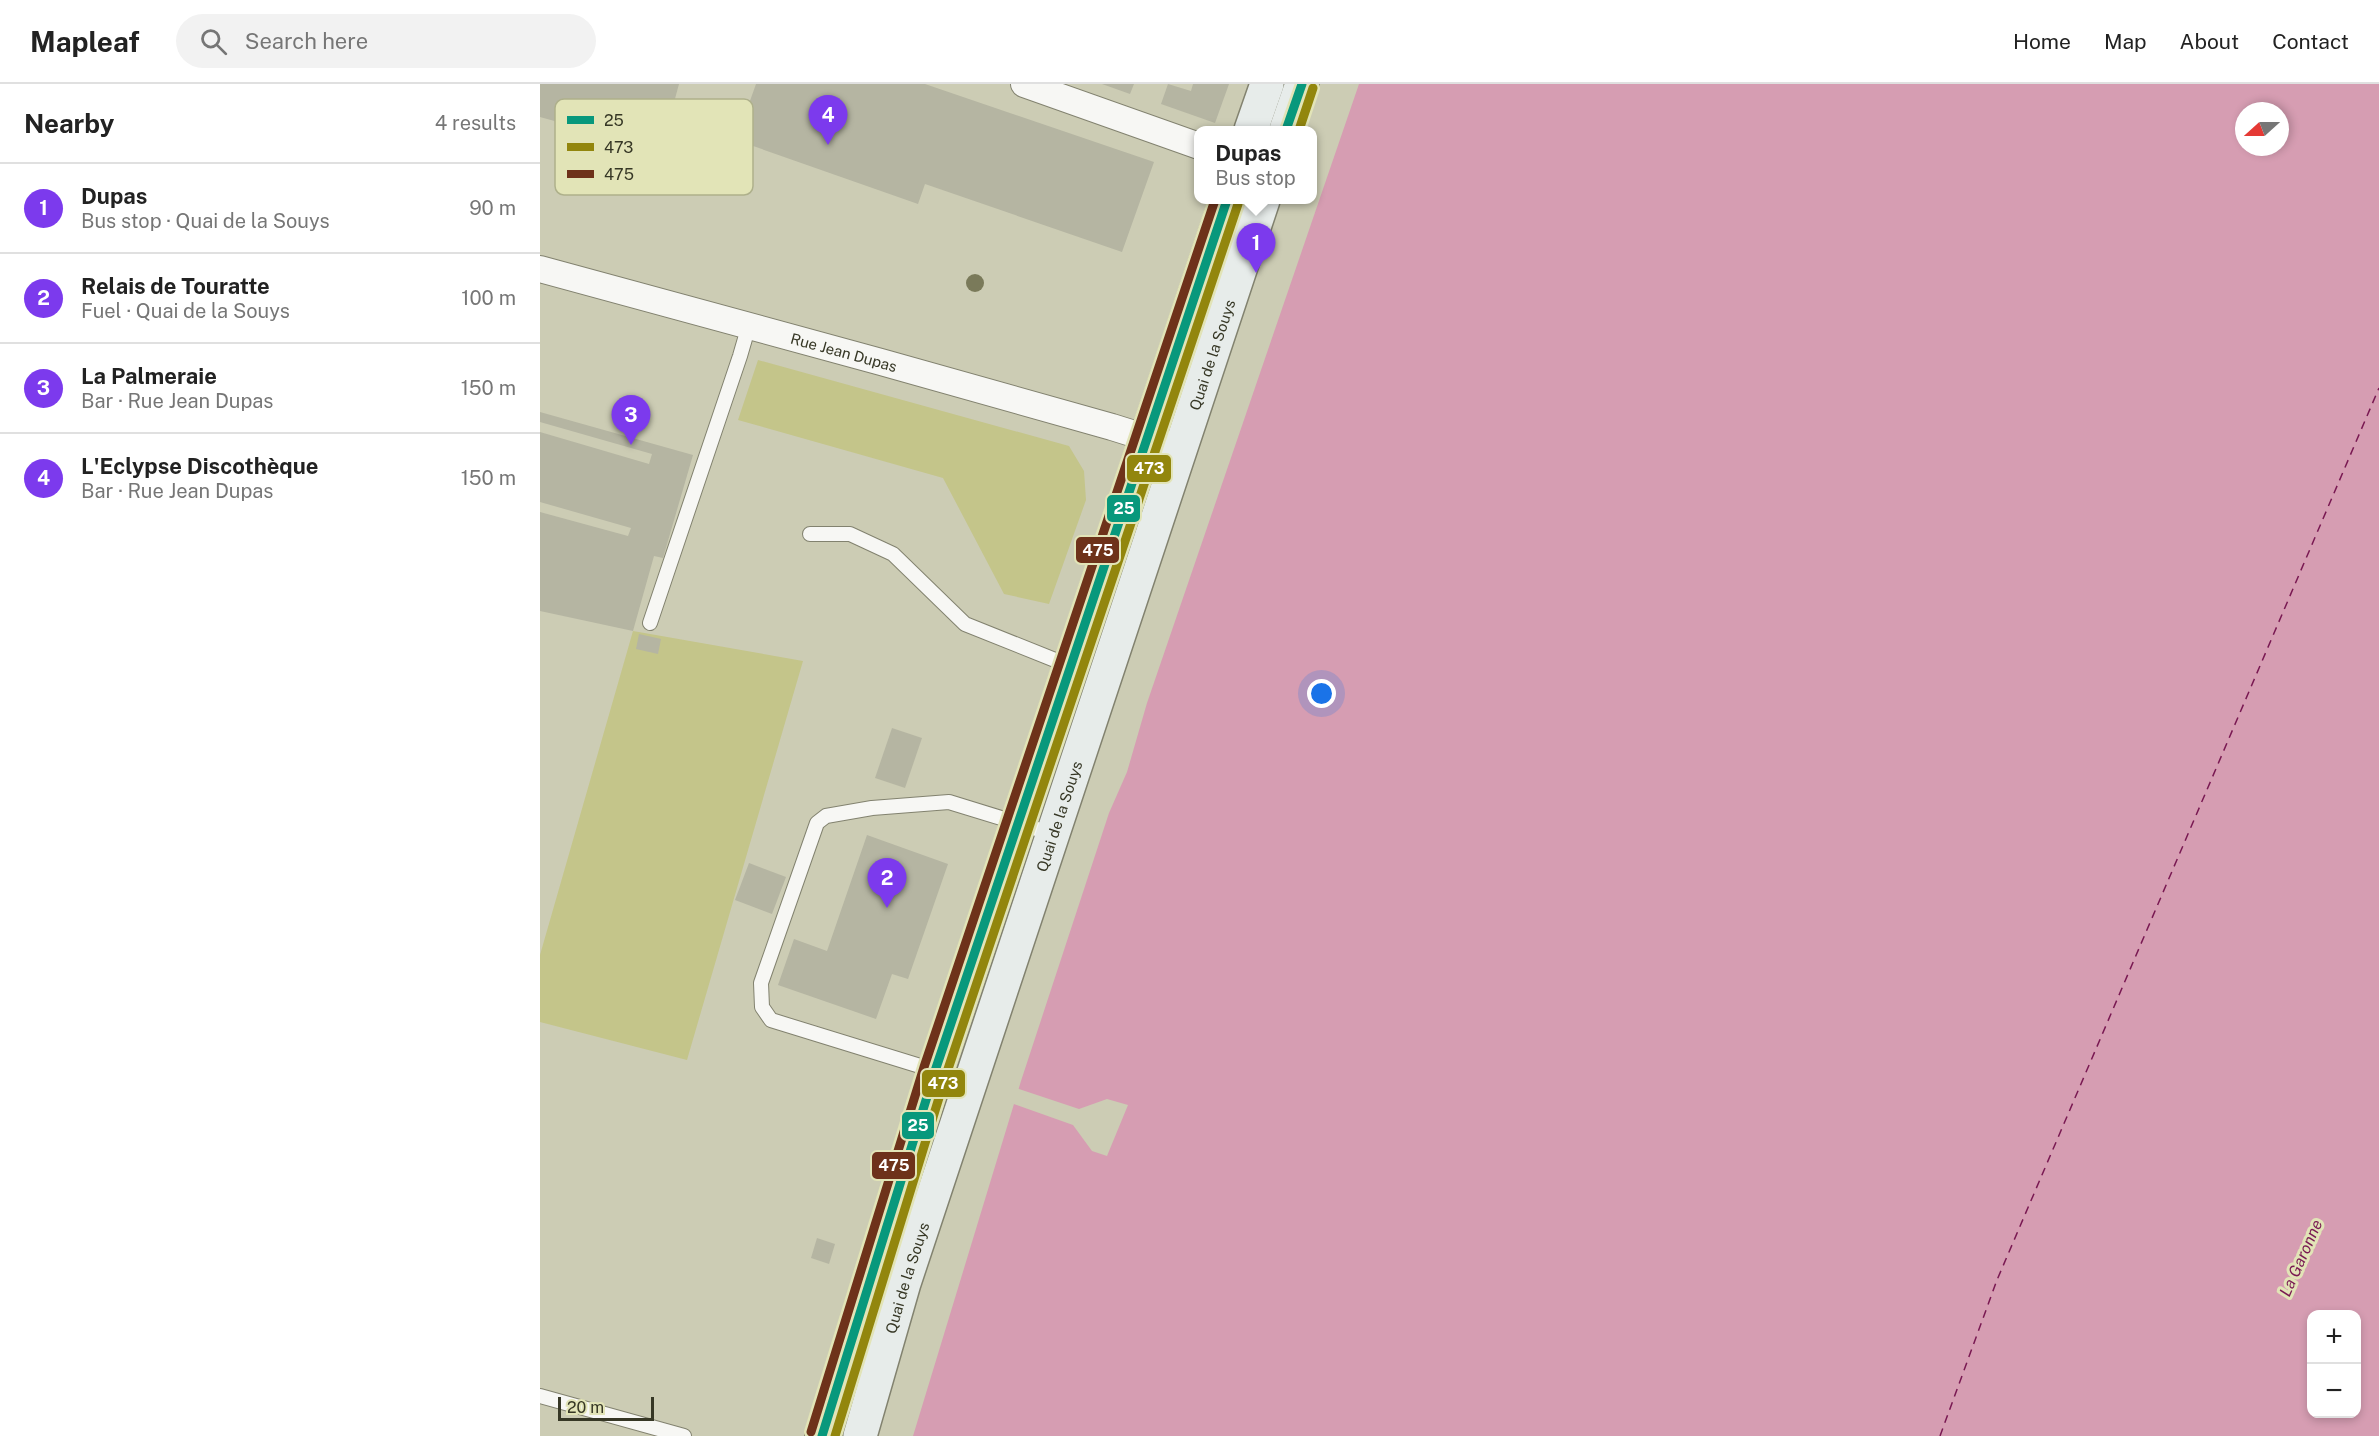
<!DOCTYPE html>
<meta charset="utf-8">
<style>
body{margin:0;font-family:"Public Sans",sans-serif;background:#f2f2f2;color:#222}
.controls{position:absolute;right:18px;bottom:18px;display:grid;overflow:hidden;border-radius:12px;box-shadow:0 3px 9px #0003}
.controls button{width:54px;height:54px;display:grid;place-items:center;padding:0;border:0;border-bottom:2px solid #e0e0e0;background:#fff;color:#222;font:30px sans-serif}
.compass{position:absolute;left:1695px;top:18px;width:54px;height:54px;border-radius:50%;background:#fff;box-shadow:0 3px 9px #0003;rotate:249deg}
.scale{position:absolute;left:18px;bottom:15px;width:96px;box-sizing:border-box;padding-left:6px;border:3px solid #363725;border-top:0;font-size:16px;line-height:21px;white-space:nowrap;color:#363725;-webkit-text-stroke:4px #e2e4b7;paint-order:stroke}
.you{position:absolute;left:782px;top:610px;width:21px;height:21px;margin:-15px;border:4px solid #fff;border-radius:50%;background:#1a73e8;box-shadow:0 0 0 9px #1a73e833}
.badge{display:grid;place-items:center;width:39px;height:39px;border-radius:50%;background:#7c3aed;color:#fff;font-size:20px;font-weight:700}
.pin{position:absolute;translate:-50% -50px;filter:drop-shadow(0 2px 3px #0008)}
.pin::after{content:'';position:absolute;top:32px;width:21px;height:18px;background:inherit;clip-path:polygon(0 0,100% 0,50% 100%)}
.popup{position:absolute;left:654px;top:42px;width:123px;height:78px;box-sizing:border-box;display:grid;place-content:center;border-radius:12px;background:#fff;filter:drop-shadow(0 2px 4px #0005);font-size:20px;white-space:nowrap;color:#767676}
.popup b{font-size:22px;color:#222}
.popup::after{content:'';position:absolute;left:50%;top:100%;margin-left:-12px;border:12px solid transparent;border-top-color:#fff}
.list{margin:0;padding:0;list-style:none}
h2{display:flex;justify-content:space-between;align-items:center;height:78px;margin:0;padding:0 24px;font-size:26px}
h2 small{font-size:20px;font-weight:400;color:#767676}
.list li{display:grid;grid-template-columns:39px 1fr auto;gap:18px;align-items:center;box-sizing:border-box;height:90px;padding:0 24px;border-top:2px solid #e0e0e0}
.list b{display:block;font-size:22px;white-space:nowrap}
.list p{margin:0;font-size:20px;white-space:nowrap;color:#767676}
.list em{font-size:20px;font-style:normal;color:#767676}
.icon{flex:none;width:33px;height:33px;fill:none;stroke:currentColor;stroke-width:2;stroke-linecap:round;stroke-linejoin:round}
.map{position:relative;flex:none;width:1839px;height:1352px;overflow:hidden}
header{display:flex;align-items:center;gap:36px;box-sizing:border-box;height:84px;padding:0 30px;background:#fff;border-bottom:2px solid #e0e0e0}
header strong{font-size:28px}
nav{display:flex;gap:33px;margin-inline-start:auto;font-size:21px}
.search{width:420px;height:54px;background:#f2f2f2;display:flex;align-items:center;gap:15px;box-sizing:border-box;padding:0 21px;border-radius:33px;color:#767676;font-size:22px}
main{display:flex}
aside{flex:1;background:#fff}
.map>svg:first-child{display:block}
.green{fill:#c4c58a}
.water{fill:#d69db2;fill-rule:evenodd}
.pier{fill:#ccccb4}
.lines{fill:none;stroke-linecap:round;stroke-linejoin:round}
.ferry{stroke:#791952;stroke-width:1.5;stroke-dasharray:8 6;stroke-linecap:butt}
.building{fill:#b5b5a2}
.lane-casing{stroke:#82826f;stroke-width:16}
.street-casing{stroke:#82826f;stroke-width:28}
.secondary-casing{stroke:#82826f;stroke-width:36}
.lane{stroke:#f7f7f4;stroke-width:14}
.street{stroke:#f7f7f4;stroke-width:26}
.secondary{stroke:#e7ecea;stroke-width:33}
.bus-1-casing{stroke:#e2e4b7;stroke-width:14}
.bus-2-casing{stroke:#e2e4b7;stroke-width:14}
.bus-3-casing{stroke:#e2e4b7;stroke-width:14}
.bus-1{stroke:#08987c;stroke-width:9}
.bus-2{stroke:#92860d;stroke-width:9}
.bus-3{stroke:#6e321a;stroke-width:9}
.tree{fill:#7a7a5a}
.labels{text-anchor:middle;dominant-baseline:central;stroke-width:6;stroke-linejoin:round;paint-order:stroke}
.street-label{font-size:15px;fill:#363725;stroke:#e2e4b7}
.water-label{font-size:16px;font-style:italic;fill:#791952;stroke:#e2e4b7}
.key{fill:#e2e4b7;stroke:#aeb08b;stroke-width:1.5}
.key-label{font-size:16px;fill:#363725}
.line-badge{stroke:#e2e4b7;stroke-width:2}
.badge-label{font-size:16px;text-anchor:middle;font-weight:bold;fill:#fff}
</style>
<header>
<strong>Mapleaf</strong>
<div class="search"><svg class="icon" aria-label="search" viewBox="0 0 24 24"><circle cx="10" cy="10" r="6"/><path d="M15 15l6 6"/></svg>Search here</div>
<nav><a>Home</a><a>Map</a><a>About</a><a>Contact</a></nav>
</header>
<main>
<aside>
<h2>Nearby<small>4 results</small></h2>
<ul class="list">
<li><span class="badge">1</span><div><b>Dupas</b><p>Bus stop · Quai de la Souys</p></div><em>90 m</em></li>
<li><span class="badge">2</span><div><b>Relais de Touratte</b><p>Fuel · Quai de la Souys</p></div><em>100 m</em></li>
<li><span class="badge">3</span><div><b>La Palmeraie</b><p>Bar · Rue Jean Dupas</p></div><em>150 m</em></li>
<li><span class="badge">4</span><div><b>L'Eclypse Discothèque</b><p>Bar · Rue Jean Dupas</p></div><em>150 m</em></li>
</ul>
</aside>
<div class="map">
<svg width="1839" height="1352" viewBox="0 0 1839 1352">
<rect width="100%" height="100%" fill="#ccccb4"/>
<!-- green -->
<g class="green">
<polygon points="218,276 529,362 544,387 546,416 509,520 464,510 403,394 198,336"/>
<polygon points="93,547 263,577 147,976 0,938 0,871"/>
</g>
<!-- water -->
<path class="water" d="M819,0h1020v1352h-1466l108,-355 88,-268 18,-41 20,-69zM1704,27h36v36h-36zM1772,1230h44v100h-44z"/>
<!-- pier -->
<polygon class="pier" points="476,1004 539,1025 567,1015 588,1021 567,1072 552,1067 533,1041 471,1019"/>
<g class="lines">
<!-- ferry -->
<polyline class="ferry" points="1400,1352 1457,1196 1839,304"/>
</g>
<!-- building -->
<g class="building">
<polygon points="0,0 139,0 121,66 78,54 75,63 45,55 47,46 0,33"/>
<polygon points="216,0 385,0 614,78 582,168 385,100 378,120 196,56"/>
<polygon points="562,0 594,0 590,10"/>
<polygon points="628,0 651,7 653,0 689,0 675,39 621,20"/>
<polygon points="0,328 153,371 123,474 114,472 93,547 0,527 0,428 88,452 91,444 0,418 0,348 109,380 112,370 0,338"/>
<polygon points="99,550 121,555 118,570 96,565"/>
<polygon points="352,644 382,654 365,704 335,694"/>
<polygon points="327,751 408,780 368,895 352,890 336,935 238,901 254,855 287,867"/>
<polygon points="209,779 246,793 232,830 195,816"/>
<polygon points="277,1154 295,1160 289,1180 271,1174"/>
</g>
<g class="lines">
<defs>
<g id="lane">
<polyline points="270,450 310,450 353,470 425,540 530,582"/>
<polyline points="110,539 200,272 209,241"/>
<polyline points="432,998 231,936 222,923 221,899 277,739 286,732 332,724 409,718 513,750"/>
<polyline points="0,1312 144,1352"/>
</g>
<g id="street">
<polyline points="484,0 659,62"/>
<path id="s1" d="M0,185l341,93 231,65 67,21"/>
</g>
<g id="secondary">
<polyline points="711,46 727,0"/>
<polyline points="746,46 762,0"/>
<polyline points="282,1352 395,987 687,116"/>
<path id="s2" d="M320,1352l44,-153 359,-1083"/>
</g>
</defs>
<!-- lane casing -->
<use href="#lane" class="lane-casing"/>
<!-- street casing -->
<use href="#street" class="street-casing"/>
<!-- secondary casing -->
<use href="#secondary" class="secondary-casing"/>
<!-- lane -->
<use href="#lane" class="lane"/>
<!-- street -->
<use href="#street" class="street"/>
<!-- secondary -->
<use href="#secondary" class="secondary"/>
<defs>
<g id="bus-1">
<polyline points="746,46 762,0"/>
<polyline points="282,1352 395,987 687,116"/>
</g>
<g id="bus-2">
<polyline points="759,46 773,4"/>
<polyline points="295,1352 406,991 698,120"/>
</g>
<polyline id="bus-3" points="271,1348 384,983 675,116"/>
</defs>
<!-- bus-1 casing -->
<use href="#bus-1" class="bus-1-casing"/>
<!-- bus-2 casing -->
<use href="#bus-2" class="bus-2-casing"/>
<!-- bus-3 casing -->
<use href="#bus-3" class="bus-3-casing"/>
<!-- bus-1 -->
<use href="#bus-1" class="bus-1"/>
<!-- bus-2 -->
<use href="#bus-2" class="bus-2"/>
<!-- bus-3 -->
<use href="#bus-3" class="bus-3"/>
</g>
<!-- trees -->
<circle class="tree" cx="435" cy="199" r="9"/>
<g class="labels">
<!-- street labels -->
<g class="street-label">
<text stroke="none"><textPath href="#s1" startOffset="315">Rue Jean Dupas</textPath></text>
<text stroke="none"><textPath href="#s2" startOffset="1137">Quai de la Souys</textPath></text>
<text stroke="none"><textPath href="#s2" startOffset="651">Quai de la Souys</textPath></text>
<text stroke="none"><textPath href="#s2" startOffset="165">Quai de la Souys</textPath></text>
</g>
<!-- water labels -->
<g class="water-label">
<text transform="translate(1761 1174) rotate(-66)">La Garonne</text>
</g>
</g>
<!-- legend -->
<rect x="15" y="15" width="198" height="96" rx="9" class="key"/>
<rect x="27" y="32" width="27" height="8" fill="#08987c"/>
<rect x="27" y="59" width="27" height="8" fill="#92860d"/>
<rect x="27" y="86" width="27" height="8" fill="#6e321a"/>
<g class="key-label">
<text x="64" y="42">25</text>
<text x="64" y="69">473</text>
<text x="64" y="96">475</text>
</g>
<g class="line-badge">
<rect x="586" y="370" width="46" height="29" rx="6" fill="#92860d"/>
<rect x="566" y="410" width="35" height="29" rx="6" fill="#08987c"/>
<rect x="535" y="452" width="45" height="28" rx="6" fill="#6e321a"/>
<rect x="381" y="985" width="45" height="29" rx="6" fill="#92860d"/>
<rect x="361" y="1027" width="34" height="29" rx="6" fill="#08987c"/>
<rect x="331" y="1067" width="45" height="29" rx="6" fill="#6e321a"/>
</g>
<g class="badge-label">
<text x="609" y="390">473</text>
<text x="584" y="430">25</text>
<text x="558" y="472">475</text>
<text x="403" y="1005">473</text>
<text x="378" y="1047">25</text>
<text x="354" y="1087">475</text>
</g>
</svg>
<div class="controls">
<button>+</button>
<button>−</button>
</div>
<svg class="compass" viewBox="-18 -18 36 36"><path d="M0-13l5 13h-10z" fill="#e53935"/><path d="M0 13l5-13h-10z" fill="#767676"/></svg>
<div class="scale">20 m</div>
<div class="you"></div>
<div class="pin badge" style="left:716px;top:189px">1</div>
<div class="popup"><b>Dupas</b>Bus stop</div>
<div class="pin badge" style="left:347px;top:824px">2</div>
<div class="pin badge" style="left:91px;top:361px">3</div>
<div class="pin badge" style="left:288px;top:61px">4</div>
</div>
</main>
